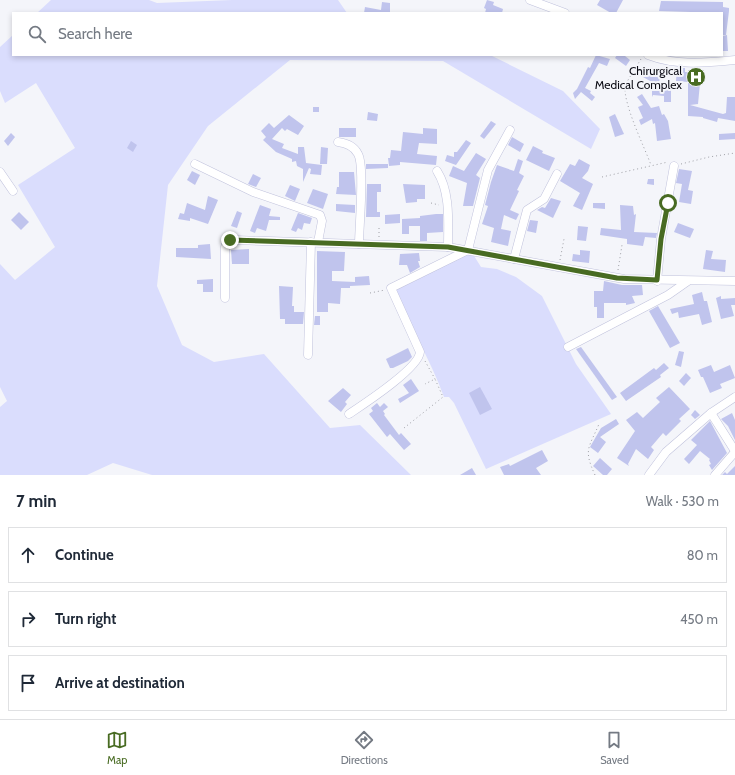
<!DOCTYPE html>
<meta charset="utf-8">
<style>
body{margin:0;font-family:Cabin,sans-serif;background:#f6f6f7;color:#1f2937}
.stop{position:absolute;width:12px;height:12px;margin:-9px;border:3px solid #486b22;border-radius:50%;background:#fff}
.stop.end{background:#486b22;border-color:#fff;box-shadow:0 1px 4px #0008}
.list{margin:0;padding:0;list-style:none}
h2{display:flex;justify-content:space-between;align-items:center;height:52px;margin:0;padding:0 16px;font-size:17px}
h2 small{font-size:13px;font-weight:400;color:#747a83}
.list li{display:grid;grid-template-columns:26px 1fr auto;gap:12px;align-items:center;box-sizing:border-box;height:56px;margin:0 8px 8px;padding:0 8px;border:1px solid #e0e1e3;border-radius:0px}
.list b{display:block;font-size:15px;white-space:nowrap}
.list em{font-size:13px;font-style:normal;color:#747a83}
.icon{flex:none;width:22px;height:22px;fill:none;stroke:currentColor;stroke-width:2;stroke-linecap:round;stroke-linejoin:round}
.map{position:relative;flex:none;width:735px;height:475px;overflow:hidden}
.search{position:absolute;background:#fff;box-shadow:0 2px 6px #0003;left:12px;right:12px;top:12px;height:44px;display:flex;align-items:center;gap:10px;box-sizing:border-box;padding:0 14px;border-radius:0px;color:#747a83;font-size:15px}
.sheet{height:244px;background:#fff}
nav{display:flex;justify-content:space-around;align-items:center;box-sizing:border-box;height:56px;border-top:1px solid #e0e1e3;background:#fff;font-size:11px;color:#747a83}
nav a{display:grid;justify-items:center;gap:2px}
nav .on{color:#486b22}
.map>svg:first-child{display:block}
.green{fill:#daddfd}
.building{fill:#c0c4ed}
.lines{fill:none;stroke-linecap:round;stroke-linejoin:round}
.minor-casing{stroke:#c0c2dc;stroke-width:9}
.path{stroke:#9e9fa5;stroke-width:1;stroke-dasharray:1 3;stroke-linecap:butt}
.minor{stroke:#fff;stroke-width:8}
.route{stroke:#486b22;stroke-width:5}
.labels{text-anchor:middle;dominant-baseline:central;stroke-width:4;stroke-linejoin:round;paint-order:stroke}
.poi-label{font-size:12px;fill:#0b0b14;stroke:#f4f5fa;text-anchor:end}
</style>
<div class="map">
<svg width="735" height="475" viewBox="0 0 735 475">
<rect width="100%" height="100%" fill="#f4f5fa"/>
<!-- green -->
<g class="green">
<polygon points="51,0 149,0 157,3 232,0 338,0 347,13 37,13"/>
<polygon points="13,35 13,55 490,55 563,91 600,129 591,149 443,61 290,60 208,126 168,185 157,286 182,345 214,362 264,354 330,428 360,425 411,475 152,475 113,463 87,475 0,475 0,407 7,401 0,387 0,264 15,280 55,247 18,185 75,148 36,83 5,103 0,91 0,47"/>
<path d="M471,251l10,16 16,2 19,8 26,19 34,68 35,50 -125,55 -32,-66 -5,-6h-5c-14,-39 -36,-74 -53,-112z"/>
</g>
<!-- building -->
<g class="building">
<polygon points="487,0 494,2 493,5 503,9 502,13 485,13 486,9 484,8"/>
<polygon points="600,0 623,0 616,13 611,13 597,5"/>
<polygon points="661,1 723,2 723,7 729,8 729,11 726,35 722,35 722,13 659,11"/>
<polygon points="382,2 390,3 390,13 364,13 365,7 381,10"/>
<polygon points="727,35 728,51 722,51 722,36"/>
<polygon points="596,55 610,59 607,66 599,63 585,88 591,91 590,93 595,97 592,101 581,92 575,99 573,93 577,89 588,67 590,68"/>
<polygon points="617,55 625,56 630,60 626,66 615,58"/>
<polygon points="647,68 662,75 656,88 671,89 671,102 664,102 664,96 653,95 652,97 652,82 643,77"/>
<polygon points="677,68 685,68 685,72 701,73 698,104 690,105 723,114 726,113 727,97 735,97 735,121 718,118 717,122 703,118 703,117 688,116 688,82 676,81"/>
<polygon points="642,94 651,108 659,106 662,115 664,114 668,121 671,139 657,141 655,123 653,124 652,119 641,125 639,120 643,118 638,107 643,105 637,97"/>
<rect x="313" y="107" width="6" height="5"/>
<polygon points="368,112 378,114 377,121 367,120"/>
<polygon points="615,114 624,134 615,137 609,117"/>
<polygon points="289,115 304,126 298,135 287,129 285,131 282,128 272,139 284,144 282,148 298,154 298,147 304,147 306,163 322,165 321,175 310,174 311,169 309,168 303,182 303,169 297,166 296,161 292,162 292,159 276,152 263,140 266,137 261,131 269,123 274,128"/>
<polygon points="491,121 496,124 484,139 480,136"/>
<rect x="339" y="128" width="17" height="9"/>
<polygon points="423,128 437,129 437,144 419,143 417,154 437,156 436,165 400,162 400,165 389,166 388,158 390,158 391,150 401,151 403,132 423,134"/>
<polygon points="11,133 15,137 8,146 4,141"/>
<polygon points="735,133 735,139 719,140 719,134"/>
<polygon points="512,137 524,144 520,152 508,145"/>
<polygon points="466,140 471,143 456,165 445,161 447,155 454,157 454,152 457,152"/>
<polygon points="131,141 137,145 133,152 127,148"/>
<polygon points="533,146 543,151 542,153 555,158 549,171 526,160"/>
<polygon points="321,147 328,148 327,164 320,164"/>
<polygon points="476,153 486,159 476,175 480,178 473,206 463,206 467,183 449,176 453,166 464,171"/>
<polygon points="518,159 523,161 519,173 524,176 517,190 519,191 510,210 519,214 516,220 504,215 501,229 511,231 508,246 491,242 494,228 482,224 488,206 485,205 491,182 497,165 514,171"/>
<polygon points="579,159 590,165 588,171 582,178 593,184 582,210 573,206 580,193 560,181 570,164 575,166"/>
<polygon points="366,164 388,164 388,168 366,169"/>
<polygon points="679,169 692,171 688,190 693,191 691,204 679,202 682,184 676,183"/>
<polygon points="192,171 200,175 195,185 187,180"/>
<polygon points="339,172 354,172 356,195 336,194 337,187 339,187"/>
<polygon points="253,174 261,178 256,187 248,184"/>
<polygon points="648,179 654,179 654,185 647,184"/>
<polygon points="367,184 381,184 381,192 377,192 377,212 380,212 380,217 366,217"/>
<polygon points="403,184 425,185 425,199 417,199 417,202 406,203"/>
<polygon points="290,185 300,189 295,201 285,196"/>
<polygon points="313,189 328,194 323,209 307,203"/>
<polygon points="208,196 218,200 208,224 190,218 190,221 178,219 180,213 184,214 187,203 205,210"/>
<polygon points="551,198 561,201 553,218 537,210 542,207 545,208"/>
<polygon points="593,203 605,203 605,209 593,208"/>
<polygon points="336,204 355,205 355,213 336,211"/>
<polygon points="260,205 271,209 269,216 280,217 280,220 269,220 266,231 257,228 255,233 250,231"/>
<polygon points="620,205 633,206 634,215 636,214 634,232 657,233 656,238 645,237 643,246 627,244 627,239 600,235 601,228 621,230"/>
<polygon points="237,211 242,213 237,228 231,226"/>
<polygon points="19,212 29,222 21,230 11,220"/>
<polygon points="298,213 312,218 310,224 304,223 302,230 298,228 296,232 291,230"/>
<polygon points="400,214 400,223 385,224 385,215"/>
<polygon points="436,214 443,214 443,232 427,233 427,241 420,241 420,226 409,226 409,234 402,234 402,219 420,218 420,216"/>
<polygon points="530,220 538,221 536,233 527,231"/>
<polygon points="678,223 694,229 690,238 674,232"/>
<polygon points="578,226 588,227 586,241 577,240"/>
<polygon points="210,244 211,259 176,257 176,248 198,248 198,245"/>
<polygon points="249,249 249,264 232,264 231,250"/>
<polygon points="580,250 590,251 589,263 572,261 573,254 580,255"/>
<polygon points="706,250 713,251 711,259 726,260 725,272 703,269"/>
<polygon points="317,251 345,252 344,271 332,271 332,281 355,282 355,277 369,276 370,285 350,286 350,288 341,288 340,304 328,303 328,312 317,312"/>
<polygon points="419,253 420,261 418,261 420,267 410,273 407,265 399,265 400,254"/>
<polygon points="213,279 213,292 203,292 203,284 197,284 197,280"/>
<polygon points="604,281 622,285 642,285 643,295 632,296 635,303 626,305 626,303 604,303 604,318 597,318 597,307 594,307 594,291 603,291"/>
<polygon points="279,286 293,287 292,306 294,306 294,312 304,312 303,324 285,324 285,319 280,319"/>
<polygon points="702,292 704,301 707,301 712,322 702,325 699,314 679,318 678,312 672,314 670,309 694,304 692,295"/>
<polygon points="721,296 721,299 735,298 735,305 731,305 734,316 721,319 716,298"/>
<polygon points="658,306 680,343 670,348 649,311"/>
<polygon points="315,316 320,316 320,325 314,325"/>
<polygon points="581,347 617,397 612,400 576,349"/>
<polygon points="408,348 412,357 408,361 393,368 390,368 386,359"/>
<polygon points="679,351 684,352 681,367 675,365"/>
<polygon points="664,363 669,368 660,375 661,377 626,401 620,393 654,368 656,370"/>
<polygon points="711,365 714,372 730,365 735,378 720,384 722,388 710,393 703,377 701,377 698,370"/>
<polygon points="686,373 691,378 684,386 679,381"/>
<polygon points="411,379 419,391 400,403 398,399 409,393 403,385"/>
<polygon points="480,387 492,409 480,415 469,393"/>
<polygon points="669,387 690,409 679,419 681,421 666,436 663,433 651,447 654,450 648,459 636,449 628,464 629,466 617,458 635,431 626,420 637,412 643,418 660,402 656,398"/>
<polygon points="343,388 351,395 345,402 347,404 341,412 328,401"/>
<polygon points="377,403 380,407 384,403 388,407 383,411 385,414 384,415 399,435 401,433 411,444 404,450 390,434 387,437 369,414 373,411 371,408"/>
<polygon points="695,410 700,415 695,419 691,415"/>
<polygon points="732,413 735,420 735,440 728,426 721,419"/>
<polygon points="616,419 619,424 600,437 606,442 598,453 590,447 601,428"/>
<polygon points="710,421 727,453 712,470 709,465 711,464 709,460 710,459 700,451 689,464 684,459 697,445 691,440"/>
<polygon points="542,450 548,461 536,468 541,475 504,475 500,467 509,464 510,466"/>
<polygon points="600,458 612,469 607,475 603,475 593,466"/>
<polygon points="735,466 735,475 722,475 725,472 727,474"/>
<polygon points="472,468 476,475 460,475"/>
</g>
<g class="lines">
<defs>
<g id="minor">
<polyline points="530,0 565,13"/>
<path d="M648,55c28,11 58,8 87,5"/>
<path d="M338,142c8,1 16,4 20,12 7,12 1,74 1,90"/>
<polyline points="195,164 253,192 320,215 322,221 318,242"/>
<path d="M437,171c14,22 11,52 11,76"/>
<polyline points="0,172 13,191"/>
<polyline points="514,259 527,210 544,199 557,174"/>
<polyline points="657,281 661,239 674,166"/>
<polyline points="225,298 225,247 227,242 235,240 448,247 624,279 735,281"/>
<polyline points="568,347 668,295 688,281"/>
<polyline points="308,355 311,242"/>
<polyline points="711,413 735,451"/>
<path d="M349,414c15,-10 70,-46 71,-62l-29,-64 77,-38 20,-80 22,-40"/>
<polyline points="649,475 666,452 711,413 735,397"/>
<polyline points="715,475 735,452"/>
</g>
</defs>
<!-- minor casing -->
<use href="#minor" class="minor-casing"/>
<!-- path -->
<g class="path">
<path d="M641,59l-16,26c-2,19 19,61 26,80"/>
<polyline points="681,164 709,157 735,153"/>
<polyline points="602,177 668,162"/>
<polyline points="431,203 439,205"/>
<polyline points="379,237 379,225"/>
<polyline points="560,260 564,239"/>
<polyline points="618,270 622,245"/>
<polyline points="370,293 385,290"/>
<polyline points="425,361 435,379"/>
<polyline points="404,428 443,397 435,379 425,384"/>
<path d="M595,475c-12,-26 -6,-27 4,-51"/>
</g>
<!-- minor -->
<use href="#minor" class="minor"/>
</g>
<g class="lines">
<!-- route -->
<polyline class="route" points="230,240 448,247 617,278 657,280 661,239 668,203"/>
</g>
<!-- icons -->
<defs>
<symbol id="hospital-disc" viewBox="-11 -11 22 22"><circle r="9.5" fill="#486b22" stroke="#f4f5fa"/><path d="M-5-5h3v3.5h4V-5h3V5h-3V1.5h-4V5h-3Z" fill="#fff"/></symbol>
</defs>
<g fill-rule="evenodd">
<use href="#hospital-disc" x="685" y="66" width="22" height="22"/>
</g>
<g class="labels">
<!-- poi labels -->
<g class="poi-label">
<text x="682" y="70">Chirurgical<tspan x="682" dy="14">Medical Complex</tspan></text>
</g>
</g>
</svg>
<div class="stop" style="left:668px;top:203px"></div>
<div class="stop end" style="left:230px;top:240px"></div>
<div class="search"><svg class="icon" aria-label="search" viewBox="0 0 24 24"><circle cx="10" cy="10" r="6"/><path d="M15 15l6 6"/></svg>Search here</div>
</div>
<section class="sheet">
<h2>7 min<small>Walk · 530 m</small></h2>
<ul class="list">
<li><svg class="icon" aria-label="ahead" viewBox="0 0 24 24"><path d="M12 20V5M6 11l6-6 6 6"/></svg><div><b>Continue</b></div><em>80 m</em></li>
<li><svg class="icon" aria-label="right" viewBox="0 0 24 24"><path d="M7 20v-9h11M14 6l5 5-5 5"/></svg><div><b>Turn right</b></div><em>450 m</em></li>
<li><svg class="icon" aria-label="arrive" viewBox="0 0 24 24"><path d="M6 21V4h12l-3 4 3 4H6"/></svg><div><b>Arrive at destination</b></div></li>
</ul>
</section>
<nav>
<a class="on"><svg class="icon" aria-label="map" viewBox="0 0 24 24"><path d="M3 6l6-2 6 2 6-2v14l-6 2-6-2-6 2zM9 4v14M15 6v14"/></svg>Map</a>
<a><svg class="icon" aria-label="directions" viewBox="0 0 24 24"><path d="M12 3l9 9-9 9-9-9zM9 14v-3h6M13 9l2 2-2 2"/></svg>Directions</a>
<a><svg class="icon" aria-label="saved" viewBox="0 0 24 24"><path d="M7 4h10v16l-5-4-5 4z"/></svg>Saved</a>
</nav>
